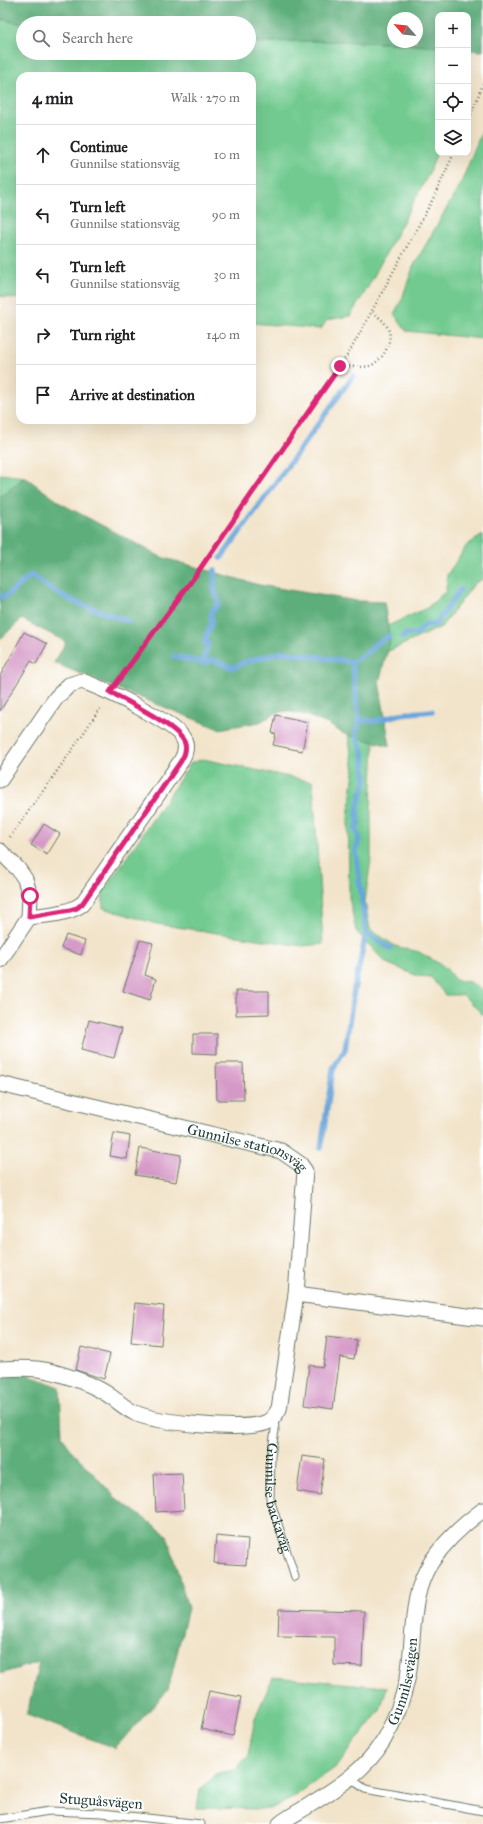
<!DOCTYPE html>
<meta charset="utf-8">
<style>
body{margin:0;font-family:"IM FELL Great Primer",serif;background:#f6f6f6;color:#202124}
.controls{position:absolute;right:12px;top:12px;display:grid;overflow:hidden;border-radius:8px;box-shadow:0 4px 16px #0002}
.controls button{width:36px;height:36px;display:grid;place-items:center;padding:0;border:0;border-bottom:1px solid #e0e0e0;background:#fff;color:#202124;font:20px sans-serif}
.compass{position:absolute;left:387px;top:12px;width:36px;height:36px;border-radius:50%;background:#fff;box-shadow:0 4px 16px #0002;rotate:297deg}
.stop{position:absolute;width:12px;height:12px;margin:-9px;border:3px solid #db2777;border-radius:50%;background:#fff}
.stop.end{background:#db2777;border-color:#fff;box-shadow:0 1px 4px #0008}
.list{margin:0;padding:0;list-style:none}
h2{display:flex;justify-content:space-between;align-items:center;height:52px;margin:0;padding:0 16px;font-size:17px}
h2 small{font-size:13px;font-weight:400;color:#757577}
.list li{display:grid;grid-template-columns:26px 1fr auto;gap:12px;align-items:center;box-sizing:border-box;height:60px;padding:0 16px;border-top:1px solid #e0e0e0}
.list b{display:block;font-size:15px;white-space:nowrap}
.list p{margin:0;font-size:13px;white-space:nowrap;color:#757577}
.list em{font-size:13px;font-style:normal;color:#757577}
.icon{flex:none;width:22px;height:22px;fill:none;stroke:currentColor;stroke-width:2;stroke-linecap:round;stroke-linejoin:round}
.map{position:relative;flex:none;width:483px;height:1824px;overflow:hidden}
.search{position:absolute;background:#fff;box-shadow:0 4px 16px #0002;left:16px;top:16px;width:240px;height:44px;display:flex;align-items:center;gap:10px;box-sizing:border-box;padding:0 14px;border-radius:22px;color:#757577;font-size:15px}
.panel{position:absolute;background:#fff;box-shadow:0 4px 16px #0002;left:16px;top:72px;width:240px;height:352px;border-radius:12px}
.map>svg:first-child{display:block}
.green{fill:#72ca90;stroke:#488462}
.forest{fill:#5dae7a;stroke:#3e7657;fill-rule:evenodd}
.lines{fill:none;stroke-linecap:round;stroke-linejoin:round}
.stream{stroke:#69a6da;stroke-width:5.5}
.building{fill:#d599c7}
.service-casing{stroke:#697768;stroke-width:9}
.minor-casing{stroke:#697768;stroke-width:17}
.path{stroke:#697768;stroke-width:2.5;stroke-dasharray:1 3;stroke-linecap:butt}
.service{stroke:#fff;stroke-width:7}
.minor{stroke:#fff;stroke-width:15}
.route{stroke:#db2777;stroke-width:5}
.labels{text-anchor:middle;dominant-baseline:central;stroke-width:4;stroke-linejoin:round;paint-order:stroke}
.street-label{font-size:15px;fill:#1f3d34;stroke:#fff}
</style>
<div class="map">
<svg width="483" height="1824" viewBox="0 0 483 1824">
<rect width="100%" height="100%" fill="#fff"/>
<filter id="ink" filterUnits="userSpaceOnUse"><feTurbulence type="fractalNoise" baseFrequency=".025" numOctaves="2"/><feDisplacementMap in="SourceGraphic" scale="8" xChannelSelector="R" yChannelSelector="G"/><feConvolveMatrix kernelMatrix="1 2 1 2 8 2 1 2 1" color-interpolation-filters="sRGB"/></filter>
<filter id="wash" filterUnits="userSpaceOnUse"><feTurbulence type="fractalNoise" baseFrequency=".012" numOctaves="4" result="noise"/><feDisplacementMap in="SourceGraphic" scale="16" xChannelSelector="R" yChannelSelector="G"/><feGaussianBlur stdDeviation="0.9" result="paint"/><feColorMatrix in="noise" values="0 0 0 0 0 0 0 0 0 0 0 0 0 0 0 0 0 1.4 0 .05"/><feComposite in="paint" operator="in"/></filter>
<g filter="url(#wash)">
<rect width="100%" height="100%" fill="#f2e4ca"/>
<!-- green -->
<g class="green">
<path d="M0,19l23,5v29h128l27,6 18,-6h53v-10c63,-4 126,-2 189,4v103l-9,23 -62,116 -17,27 -23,4 -6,9 -69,-6v-247h-232v223l-20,-3z"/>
<polygon points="483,128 483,339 406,331 394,314 402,299 413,267 461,183"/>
<polygon points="0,474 25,477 0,497"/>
<polygon points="483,535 483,579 475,583 441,627 380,655 368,702 374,745 371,805 371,859 365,902 370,929 395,946 419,952 445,967 455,980 470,982 483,990 483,1015 463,995 445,995 431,977 418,976 386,963 356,931 349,897 348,818 354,771 345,715 379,630 427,608 446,591 447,575 467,545"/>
<polygon points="203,759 313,782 323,944 303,946 157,924 103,908 103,892 191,763"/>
<polygon points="273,1677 387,1687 380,1710 336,1767 289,1800 270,1809 197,1808 200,1790 218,1773 235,1770 248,1756 255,1718"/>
</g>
<!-- forest -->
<g class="forest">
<path d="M0,0h483v51l-15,-1v-35h-30v32c-63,-6 -126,-8 -189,-4v-20l-226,1 -23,-5zM393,18h24v24h-24z"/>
<polygon points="25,477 62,504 161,557 259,585 357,601 384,602 390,642 379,682 390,746 344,734 328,724 305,715 287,711 276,713 260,722 219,729 54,663 66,642 22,619 0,639 0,497"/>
<polygon points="22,1373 60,1387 62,1436 71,1450 116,1498 167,1535 188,1608 168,1690 115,1748 27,1715 39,1662 0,1674 0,1375"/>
</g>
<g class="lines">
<!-- stream -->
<g class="stream">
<polyline points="221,558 353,376"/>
<path d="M0,596l5,1 27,-22c31,26 59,33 96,46"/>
<polyline points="403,637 407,634 417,634 426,624 435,625 460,590"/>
<polyline points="174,656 203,663 213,660 233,668 245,662 282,652 352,662 371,650 375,644 389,636"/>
<polyline points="203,663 208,644 204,641 212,622 211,613 219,603 214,590 215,570"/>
<polyline points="359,720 376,721 400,714 432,711"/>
<polyline points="366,933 390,948"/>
<polyline points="321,1148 333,1069 345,1049 354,990 366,933 356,851 359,837 355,828 359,823 357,815 358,805 366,780 363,752 356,735 359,720 352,662"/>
</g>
</g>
<g id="blocks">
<!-- building -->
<g class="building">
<polygon points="24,632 47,644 36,664 31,661 0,711 0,676"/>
<polygon points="276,715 308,722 302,751 273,745 276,734 272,733"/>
<polygon points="44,824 60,834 47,855 31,845"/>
<polygon points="66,935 85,941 81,955 61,948"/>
<polygon points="140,940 153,943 145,975 156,979 150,1000 123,991"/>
<polygon points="236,991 269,991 269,1014 236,1015"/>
<polygon points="89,1020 122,1028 114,1058 81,1050"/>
<polygon points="193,1034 217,1034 217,1054 193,1053"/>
<polygon points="216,1063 243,1063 244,1100 217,1100"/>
<polygon points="114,1133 130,1136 127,1159 110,1156"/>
<polygon points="140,1148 181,1155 176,1182 135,1175"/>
<polygon points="135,1303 164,1306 161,1345 131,1342"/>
<polygon points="327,1336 357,1340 354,1359 340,1357 333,1409 304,1405 309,1365 323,1367"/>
<polygon points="81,1347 110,1354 104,1379 76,1370"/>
<polygon points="302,1456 325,1459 320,1495 297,1491"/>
<polygon points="182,1473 184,1510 156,1512 154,1474"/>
<polygon points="216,1536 248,1539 246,1565 214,1563"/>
<polygon points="279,1609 364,1611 362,1666 334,1665 334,1637 278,1636"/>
<polygon points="209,1691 241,1697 233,1736 201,1729"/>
</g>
</g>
</g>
<g filter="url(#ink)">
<use href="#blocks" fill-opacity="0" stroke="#697768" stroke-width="1"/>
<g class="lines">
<defs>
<g id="service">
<path id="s1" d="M274,1418l1,12 -4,26 -1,43 25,78"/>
<polyline points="350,1778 365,1789 483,1811"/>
<polyline points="0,1819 49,1811 102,1813 201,1824"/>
</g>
<g id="minor">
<path d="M0,780l56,-82 13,-13 13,-4c20,7 91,40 101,57 5,8 2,16 -2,23l-99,143c-13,10 -37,11 -53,13"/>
<polyline points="0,851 18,869 25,879 30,896 29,917 0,960"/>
<path id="s2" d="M0,1084l281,67 19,13 5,7 -9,123 -17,115c-4,6 -7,12 -14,14 -23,8 -107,0 -130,-10 -9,-4 -16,-11 -25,-17 -14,-10 -33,-17 -50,-22 -20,-7 -39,-6 -60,-5"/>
<polyline points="296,1294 483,1318"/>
<path id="s3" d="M280,1824c8,-7 19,-12 28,-18 27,-17 58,-36 75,-65 12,-20 20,-42 25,-65 7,-38 1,-82 24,-115 13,-20 32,-37 51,-51"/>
</g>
</defs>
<!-- service casing -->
<use href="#service" class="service-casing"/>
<!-- minor casing -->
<use href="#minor" class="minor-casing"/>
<!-- path -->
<g class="path">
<polyline points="468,122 483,84"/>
<path d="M341,366c8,0 20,2 28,0 14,-4 27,-28 17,-41 -3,-5 -9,-9 -13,-13"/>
<polyline points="119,680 195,575 350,351 433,199 454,153"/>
<polyline points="10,837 70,753 101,707"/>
</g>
<!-- service -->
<use href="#service" class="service"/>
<!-- minor -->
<use href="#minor" class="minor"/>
</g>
</g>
<g class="lines" filter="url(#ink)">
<!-- route -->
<path class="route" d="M30,896l-1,21 41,-7 7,-2 5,-4 99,-143c3,-5 6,-11 4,-17 -3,-16 -59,-43 -75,-52l85,-116 145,-210"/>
</g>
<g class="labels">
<!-- street labels -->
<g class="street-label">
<text stroke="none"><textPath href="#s2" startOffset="256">Gunnilse stationsväg</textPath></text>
<text stroke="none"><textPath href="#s1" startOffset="81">Gunnilse backaväg</textPath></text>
<text stroke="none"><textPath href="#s3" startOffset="197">Gunnilsevägen</textPath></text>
<text transform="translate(101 1801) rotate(4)">Stuguåsvägen</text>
</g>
</g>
</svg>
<div class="controls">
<button>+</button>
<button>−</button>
<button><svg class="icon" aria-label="locate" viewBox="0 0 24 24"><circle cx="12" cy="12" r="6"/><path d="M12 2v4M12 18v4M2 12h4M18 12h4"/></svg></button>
<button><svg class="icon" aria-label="layers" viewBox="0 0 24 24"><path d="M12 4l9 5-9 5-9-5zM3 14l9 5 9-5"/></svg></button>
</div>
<svg class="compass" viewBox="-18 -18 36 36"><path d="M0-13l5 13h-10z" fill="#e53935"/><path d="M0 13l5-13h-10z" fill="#757577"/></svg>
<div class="stop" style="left:30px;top:896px"></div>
<div class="stop end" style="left:340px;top:366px"></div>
<div class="search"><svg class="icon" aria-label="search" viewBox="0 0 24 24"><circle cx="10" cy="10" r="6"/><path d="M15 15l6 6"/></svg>Search here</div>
<section class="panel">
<h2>4 min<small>Walk · 270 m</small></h2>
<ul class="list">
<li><svg class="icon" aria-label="ahead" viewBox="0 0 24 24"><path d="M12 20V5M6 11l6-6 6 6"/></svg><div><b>Continue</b><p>Gunnilse stationsväg</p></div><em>10 m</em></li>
<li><svg class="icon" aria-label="left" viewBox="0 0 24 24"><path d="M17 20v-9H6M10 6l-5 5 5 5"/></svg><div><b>Turn left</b><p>Gunnilse stationsväg</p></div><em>90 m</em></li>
<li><svg class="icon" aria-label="left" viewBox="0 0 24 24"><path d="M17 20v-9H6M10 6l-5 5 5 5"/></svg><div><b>Turn left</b><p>Gunnilse stationsväg</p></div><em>30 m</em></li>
<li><svg class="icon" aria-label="right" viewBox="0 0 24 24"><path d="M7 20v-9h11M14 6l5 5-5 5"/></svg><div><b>Turn right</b></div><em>140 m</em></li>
<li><svg class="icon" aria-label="arrive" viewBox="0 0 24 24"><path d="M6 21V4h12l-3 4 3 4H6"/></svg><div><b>Arrive at destination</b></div></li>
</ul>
</section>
</div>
